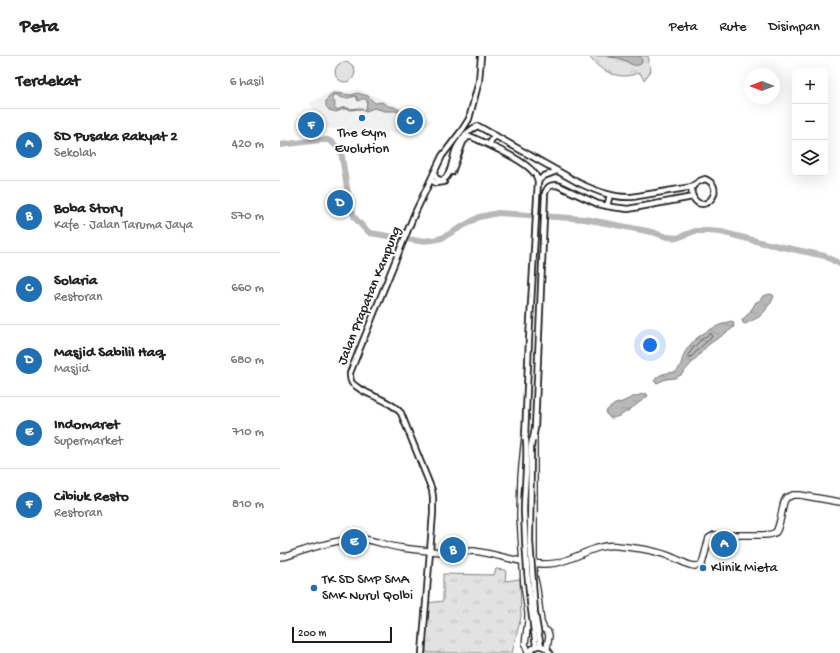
<!DOCTYPE html>
<html lang="id">
<meta charset="utf-8">
<style>
body{margin:0;font-family:"Gochi Hand",sans-serif;background:#f6f6f6;color:#202124}
.controls{position:absolute;right:12px;top:12px;display:grid;overflow:hidden;border-radius:6px;box-shadow:0 4px 16px #0002}
.controls button{width:36px;height:36px;display:grid;place-items:center;padding:0;border:0;border-bottom:1px solid #e0e0e0;background:#fff;color:#202124;font:20px sans-serif}
.compass{position:absolute;left:464px;top:12px;width:36px;height:36px;border-radius:50%;background:#fff;box-shadow:0 4px 16px #0002;rotate:270deg}
.scale{position:absolute;left:12px;bottom:10px;width:100px;box-sizing:border-box;padding-left:4px;border:2px solid #1c1c1c;border-top:0;font-size:11px;line-height:14px;white-space:nowrap;color:#1c1c1c;-webkit-text-stroke:3px #fff;paint-order:stroke}
.you{position:absolute;left:370px;top:289px;width:14px;height:14px;margin:-10px;border:3px solid #fff;border-radius:50%;background:#1a73e8;box-shadow:0 0 0 6px #1a73e833}
.badge{display:grid;place-items:center;width:26px;height:26px;border-radius:50%;background:#1f6fb2;color:#fff;font-size:13px;font-weight:700}
.pin{position:absolute;translate:-50% -50%;border:2px solid #fff;box-shadow:0 1px 4px #0006}
.list{margin:0;padding:0;list-style:none}
h2{display:flex;justify-content:space-between;align-items:center;height:52px;margin:0;padding:0 16px;font-size:17px}
h2 small{font-size:13px;font-weight:400;color:#757577}
.list li{display:grid;grid-template-columns:26px 1fr auto;gap:12px;align-items:center;box-sizing:border-box;height:72px;padding:0 16px;border-top:1px solid #e0e0e0}
.list b{display:block;font-size:15px;white-space:nowrap}
.list p{margin:0;font-size:13px;white-space:nowrap;color:#757577}
.list em{font-size:13px;font-style:normal;color:#757577}
.icon{flex:none;width:22px;height:22px;fill:none;stroke:currentColor;stroke-width:2;stroke-linecap:round;stroke-linejoin:round}
.map{position:relative;flex:none;width:560px;height:597px;overflow:hidden}
header{display:flex;align-items:center;gap:24px;box-sizing:border-box;height:56px;padding:0 20px;background:#fff;border-bottom:1px solid #e0e0e0}
header strong{font-size:19px}
nav{display:flex;gap:22px;margin-inline-start:auto;font-size:14px}
main{display:flex}
aside{flex:1;background:#fff}
.map>svg:first-child{display:block}
.built{fill:#f0f0f0}
.grass{fill:url(#grass-tufts);stroke:#7f7f7f}
.garden{fill:#e2e2e2;stroke:#7f7f7f}
.water{fill:url(#water-ripples);stroke:#7a7a7a;fill-rule:evenodd}
.lines{fill:none;stroke-linecap:round;stroke-linejoin:round}
.shore{stroke:#5a5a5a;stroke-width:1}
.river{stroke:#b8b8b8;stroke-width:6}
.minor-casing{stroke:#1c1c1c;stroke-width:8}
.major-casing{stroke:#1c1c1c;stroke-width:8}
.minor{stroke:#fff;stroke-width:4.5}
.major{stroke:#fff;stroke-width:5.5}
.minor-bridge-casing{stroke:#1c1c1c;stroke-width:8;stroke-linecap:butt}
.minor-bridge{stroke:#fff;stroke-width:4.5}
.poi-dot{fill:#1f6fb2;stroke:#fff;stroke-width:1.5}
.labels{text-anchor:middle;dominant-baseline:central;stroke-width:4;stroke-linejoin:round;paint-order:stroke}
.poi-label{font-size:14px;fill:#1c1c1c;stroke:#fff;text-anchor:start}
.street-label{font-size:14px;fill:#1c1c1c;stroke:#fff}
</style>
<header>
<strong>Peta</strong>
<nav><a>Peta</a><a>Rute</a><a>Disimpan</a></nav>
</header>
<main>
<aside>
<h2>Terdekat<small>6 hasil</small></h2>
<ul class="list">
<li><span class="badge">A</span><div><b>SD Pusaka Rakyat 2</b><p>Sekolah</p></div><em>420 m</em></li>
<li><span class="badge">B</span><div><b>Boba Story</b><p>Kafe · Jalan Taruma Jaya</p></div><em>570 m</em></li>
<li><span class="badge">C</span><div><b>Solaria</b><p>Restoran</p></div><em>660 m</em></li>
<li><span class="badge">D</span><div><b>Masjid Sabilil Haq</b><p>Masjid</p></div><em>680 m</em></li>
<li><span class="badge">E</span><div><b>Indomaret</b><p>Supermarket</p></div><em>710 m</em></li>
<li><span class="badge">F</span><div><b>Cibiuk Resto</b><p>Restoran</p></div><em>810 m</em></li>
</ul>
</aside>
<div class="map">
<svg width="560" height="597" viewBox="0 0 560 597">
<defs>
<pattern id="grass-tufts" width="24" height="20" patternUnits="userSpaceOnUse"><rect width="24" height="20" fill="#e2e2e2"/><path d="M3 7l-1-3M5 7V3M7 7l1-3M15 17l-1-3M17 17v-4M19 17l1-3" fill="none" stroke="#c1c1c1"/></pattern>
<pattern id="water-ripples" width="26" height="14" patternUnits="userSpaceOnUse"><rect width="26" height="14" fill="#b8b8b8"/><path d="M2 4q2-2 4 0t4 0M15 11q2-2 4 0t4 0" fill="none" stroke="#9e9e9e"/></pattern>
</defs>
<rect width="100%" height="100%" fill="#fff"/>
<filter id="ink" filterUnits="userSpaceOnUse"><feTurbulence type="fractalNoise" baseFrequency=".025" numOctaves="2"/><feDisplacementMap in="SourceGraphic" scale="8" xChannelSelector="R" yChannelSelector="G"/><feConvolveMatrix kernelMatrix="1 2 1 2 8 2 1 2 1" color-interpolation-filters="sRGB"/></filter>
<g filter="url(#ink)">
<!-- built -->
<g class="built">
<polygon points="78,33 151,64 150,67 130,77 77,76 55,74 42,70 30,47 54,34 63,36 70,35"/>
<polygon points="438,481 457,481 457,495 449,495 427,496 432,482"/>
</g>
<!-- grass -->
<g class="grass">
<path d="M309,0h59l3,15 -7,9 -4,-7c-5,1 -10,3 -16,3 -13,0 -28,-9 -35,-20z"/>
<polygon points="216,513 226,514 225,525 240,523 241,561 232,597 147,597 146,594 147,547 163,545 163,518 214,519"/>
</g>
<!-- garden -->
<circle class="garden" cx="65" cy="16" r="10"/>
<!-- water -->
<g class="water">
<path d="M325,0h35l2,4 -1,4c-8,4 -12,-2 -20,-5 -5,-2 -11,-1 -16,-3z"/>
<path d="M54,37l17,2 7,-2 3,1 7,2 7,7 7,-1 6,4 6,1 6,3 3,3 4,-1h3l3,4h-1l-4,-3 -5,2 -7,-4h-11l-11,-3 -8,3 -8,-2 -6,1 -8,-1 -8,3 -7,-2 -3,-4v-5l4,-6zM54,39h3c5,5 12,3 19,1l2,5 4,-2h4l1,2 -1,8 -2,1 -5,-2 -9,1 -5,-2 -9,3c-2,-2 -1,-3 -1,-6 0,-3 -3,-4 -3,-8z"/>
<path d="M490,238l3,1 1,1 -3,7 -3,3 -3,5 -6,6 -14,7 -2,-1 -1,-3c6,-5 10,-11 14,-18l3,-1 4,-5z"/>
<path d="M451,265l2,1 1,3 -1,3 -25,17 -27,30 -6,3 -9,1 -9,4 -3,-2c5,-8 13,-8 22,-9 6,-6 5,-12 9,-20 10,-17 28,-25 46,-31z"/>
<path d="M366,337l2,3c-9,6 -27,23 -38,22l-4,-4 1,-4 8,-6 7,-2 11,-5z"/>
</g>
<g class="lines">
<!-- shore -->
<path class="shore" d="M430,278l2,2 -1,2 -6,5 -14,14h-2l-1,-2c6,-8 13,-17 22,-21z"/>
<!-- river -->
<polyline class="river" points="0,89 40,84 48,84 53,87 61,95 70,150 75,162 84,172 90,177 139,185 153,184 162,182 199,161 218,157 305,163 372,176 387,181 397,182 415,175 427,175 441,176 484,187 545,200 560,208"/>
<defs>
<g id="minor">
<polyline points="210,89 211,84 216,80"/>
<path d="M172,116l11,-30 5,-5h4c15,7 53,23 62,36 2,2 3,5 4,8"/>
<path d="M154,117c1,5 3,7 9,7 9,-5 9,-22 13,-31 3,-6 7,-11 11,-16 4,-4 6,-5 11,-7l101,57c17,8 34,15 53,14l60,-10"/>
<path d="M425,123c23,9 -2,38 -12,18 -5,-10 3,-15 12,-18z"/>
<polyline points="151,124 156,127 164,126"/>
<polyline points="327,150 330,139"/>
<polyline points="245,381 249,283 258,125 264,120 277,115"/>
<path d="M253,383l2,-11 10,-235c3,-7 5,-8 12,-8l41,19 14,3 16,2 65,-12"/>
<polyline points="258,575 261,590"/>
<polyline points="254,576 256,590"/>
<path d="M142,597l11,-140v-16l-1,-7 -31,-77c-10,-12 -28,-16 -41,-24 -3,-2 -6,-4 -8,-6 -2,-3 -2,-6 -2,-10l33,-82 31,-76 28,-59 20,-26 7,-11 10,-38 2,-25"/>
<path d="M248,597c7,-9 15,-10 22,0"/>
</g>
<g id="major">
<polyline points="245,379 241,421 240,460 244,528 248,557 248,565 245,588 248,596"/>
<polyline points="254,381 254,519 257,533 261,566 264,573 268,576 269,580 267,592"/>
<path d="M0,501l7,-1c20,-7 44,-15 65,-17 17,-2 33,7 50,9 15,2 32,4 48,4 8,0 16,-1 24,-1 23,3 45,12 68,13 7,0 15,0 21,-3 18,-5 36,-18 55,-15 19,2 38,4 56,12 8,3 20,12 28,6l7,-26 5,-3h49c4,0 9,0 13,-3 4,-6 6,-23 8,-30l2,-4 7,-3h7l40,7"/>
</g>
</defs>
<!-- minor casing -->
<use href="#minor" class="minor-casing"/>
<!-- major casing -->
<use href="#major" class="major-casing"/>
<!-- minor -->
<use href="#minor" class="minor"/>
<!-- major -->
<use href="#major" class="major"/>
<defs>
<g id="minor-bridge">
<path d="M246,384c2,23 -2,48 -2,71 1,40 4,81 10,121"/>
<polyline points="252,384 251,392 250,485 255,557 258,575"/>
</g>
</defs>
<!-- minor-bridge casing -->
<use href="#minor-bridge" class="minor-bridge-casing"/>
<!-- minor-bridge -->
<use href="#minor-bridge" class="minor-bridge"/>
</g>
</g>
<!-- markers -->
<g class="poi-dot">
<circle cx="82" cy="62" r="4"/>
<circle cx="423" cy="512" r="4"/>
<circle cx="34" cy="532" r="4"/>
</g>
<g class="labels">
<!-- poi labels -->
<g class="poi-label">
<text x="82" y="77" text-anchor="middle">The Gym<tspan x="82" dy="16">Evolution</tspan></text>
<text x="431" y="512">Klinik Mieta</text>
<text x="42" y="524">TK SD SMP SMA<tspan x="42" dy="16">SMK Nurul Qolbi</tspan></text>
</g>
<!-- street labels -->
<g class="street-label">
<text transform="translate(90 240) rotate(-68)">Jalan Prapatan Kampung</text>
</g>
</g>
</svg>
<div class="controls">
<button>+</button>
<button>−</button>
<button><svg class="icon" aria-label="layers" viewBox="0 0 24 24"><path d="M12 4l9 5-9 5-9-5zM3 14l9 5 9-5"/></svg></button>
</div>
<svg class="compass" viewBox="-18 -18 36 36"><path d="M0-13l5 13h-10z" fill="#e53935"/><path d="M0 13l5-13h-10z" fill="#757577"/></svg>
<div class="scale">200 m</div>
<div class="you"></div>
<div class="pin badge" style="left:444px;top:488px">A</div>
<div class="pin badge" style="left:173px;top:494px">B</div>
<div class="pin badge" style="left:130px;top:65px">C</div>
<div class="pin badge" style="left:60px;top:147px">D</div>
<div class="pin badge" style="left:74px;top:486px">E</div>
<div class="pin badge" style="left:31px;top:69px">F</div>
</div>
</main>
